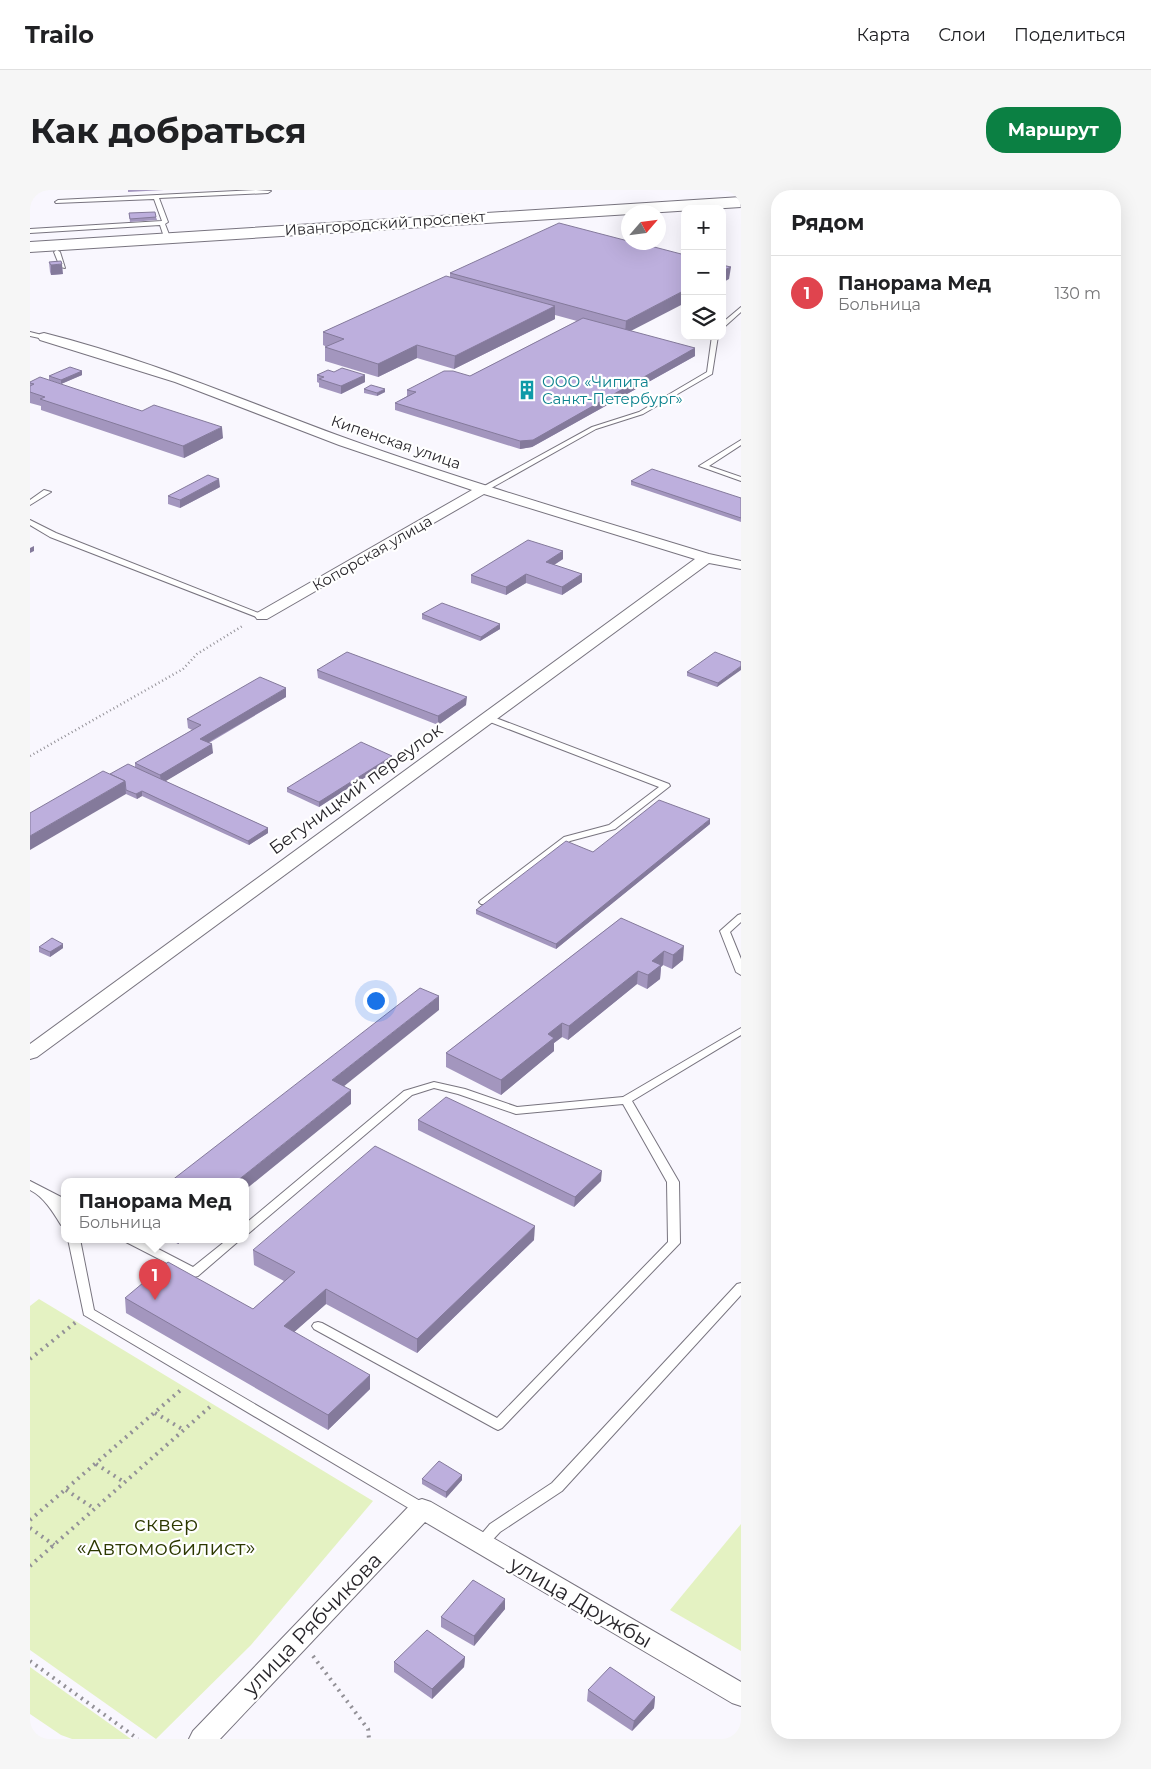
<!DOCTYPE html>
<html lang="ru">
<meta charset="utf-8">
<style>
body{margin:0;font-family:Montserrat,sans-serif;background:#f6f6f6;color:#202124}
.controls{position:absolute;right:15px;top:15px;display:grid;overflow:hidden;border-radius:10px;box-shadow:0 5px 20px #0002}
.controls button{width:45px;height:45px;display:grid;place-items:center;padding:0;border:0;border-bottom:1px solid #e0e0e0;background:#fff;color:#202124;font:25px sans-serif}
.compass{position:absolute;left:591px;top:15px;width:45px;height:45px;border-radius:50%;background:#fff;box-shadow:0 5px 20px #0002;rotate:62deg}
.you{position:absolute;left:345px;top:810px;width:18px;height:18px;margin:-12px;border:4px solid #fff;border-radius:50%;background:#1a73e8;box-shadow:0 0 0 8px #1a73e833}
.badge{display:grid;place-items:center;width:32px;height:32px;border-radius:50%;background:#0b8043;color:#fff;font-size:16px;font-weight:700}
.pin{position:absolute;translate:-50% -41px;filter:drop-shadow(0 1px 2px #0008)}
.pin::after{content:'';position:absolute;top:26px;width:18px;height:15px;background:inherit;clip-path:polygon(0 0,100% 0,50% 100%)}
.popup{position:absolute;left:31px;top:988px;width:188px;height:65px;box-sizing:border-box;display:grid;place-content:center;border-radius:10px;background:#fff;filter:drop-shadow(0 1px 4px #0005);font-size:16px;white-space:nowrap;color:#757577}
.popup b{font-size:19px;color:#202124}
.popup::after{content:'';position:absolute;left:50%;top:100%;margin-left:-10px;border:10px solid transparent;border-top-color:#fff}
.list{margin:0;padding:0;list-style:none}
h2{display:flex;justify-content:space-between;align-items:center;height:65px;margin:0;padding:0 20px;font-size:21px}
h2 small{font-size:16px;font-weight:400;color:#757577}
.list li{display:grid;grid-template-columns:32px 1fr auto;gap:15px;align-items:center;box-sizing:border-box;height:75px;padding:0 20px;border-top:1px solid #e0e0e0}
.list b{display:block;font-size:19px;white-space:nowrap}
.list p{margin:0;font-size:16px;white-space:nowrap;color:#757577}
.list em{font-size:16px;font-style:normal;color:#757577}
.icon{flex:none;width:28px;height:28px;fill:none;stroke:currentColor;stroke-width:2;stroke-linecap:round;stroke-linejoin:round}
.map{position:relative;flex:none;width:711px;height:1549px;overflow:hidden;border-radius:20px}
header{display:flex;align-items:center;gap:30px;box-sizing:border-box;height:70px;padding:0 25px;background:#fff;border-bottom:1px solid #e0e0e0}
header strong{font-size:24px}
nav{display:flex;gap:28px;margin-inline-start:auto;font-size:18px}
.intro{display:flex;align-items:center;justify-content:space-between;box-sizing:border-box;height:120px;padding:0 30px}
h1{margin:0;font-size:35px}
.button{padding:12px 22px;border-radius:20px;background:#0b8043;color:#fff;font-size:18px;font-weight:700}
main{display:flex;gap:30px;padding:0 30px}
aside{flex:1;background:#fff;border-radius:20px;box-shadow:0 5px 20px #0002}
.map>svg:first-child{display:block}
.green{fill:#e4f2c2}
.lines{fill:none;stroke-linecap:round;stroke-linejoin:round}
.service-casing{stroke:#78747f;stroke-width:2}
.minor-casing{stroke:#78747f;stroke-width:2}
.trunk-casing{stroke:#78747f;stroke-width:2}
.path-far1{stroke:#939197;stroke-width:2.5;stroke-dasharray:1 3;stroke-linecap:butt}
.path{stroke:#939197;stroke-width:4;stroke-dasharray:2 5;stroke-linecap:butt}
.service{fill:#fff;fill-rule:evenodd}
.minor{fill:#fff;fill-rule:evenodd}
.trunk{fill:#fff;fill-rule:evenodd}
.wall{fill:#a396be}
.shaded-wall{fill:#847a9b}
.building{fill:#bdafdd;stroke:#847a9b}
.labels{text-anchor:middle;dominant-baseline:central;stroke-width:4.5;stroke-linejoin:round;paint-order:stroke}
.far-street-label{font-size:15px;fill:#28262b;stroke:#fff}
.far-culture-label{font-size:15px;fill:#0d838f;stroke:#fff;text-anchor:start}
.street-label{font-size:18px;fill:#28262b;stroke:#fff}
.near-park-label{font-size:21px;fill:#2c3800;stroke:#fff}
.near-street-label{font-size:21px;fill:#28262b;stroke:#fff}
</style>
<header>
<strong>Trailo</strong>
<nav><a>Карта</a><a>Слои</a><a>Поделиться</a></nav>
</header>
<div class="intro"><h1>Как добраться</h1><a class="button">Маршрут</a></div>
<main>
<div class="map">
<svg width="711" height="1549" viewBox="0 0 711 1549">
<rect width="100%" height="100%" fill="#f9f7fe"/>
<!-- green -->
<g class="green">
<polygon points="9,1109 343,1311 221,1455 126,1549 0,1460 0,1116"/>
<polygon points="711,1334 711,1461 640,1420"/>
<polygon points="0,1477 101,1549 42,1549 31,1545 0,1524"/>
</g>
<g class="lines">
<defs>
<g id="service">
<polygon points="226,0 241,1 238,3 129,8 138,32 135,34 140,47 137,49 134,47 130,35 0,43 0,39 132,31 124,9 26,13 25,12 28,10"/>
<polygon points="27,60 30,62 35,78 30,77 24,62"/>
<polygon points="711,117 711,122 692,139 692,133"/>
<polygon points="0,142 16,146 17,147 14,149 0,146"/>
<polygon points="682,146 688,146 682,184 613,224 566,239 456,301 449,299 562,237 609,222 677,182"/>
<polygon points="711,250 711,255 679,276 711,287 711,291 669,276"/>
<polygon points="14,300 21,302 0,315 0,310"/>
<polygon points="0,330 26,343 236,426 235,428 229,428 20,347 0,335"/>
<polygon points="458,525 639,594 640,596 585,639 540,651 457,714 451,714 449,712 451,710 534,647 579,635 629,597 455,530 454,528"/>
<polygon points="711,724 711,732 700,742 711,769 711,785 706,782 690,741 708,725"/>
<polygon points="711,838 711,845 602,911 649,992 650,1053 472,1238 468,1240 464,1238 284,1139 282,1136 284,1133 288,1132 292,1133 467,1228 638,1052 637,992 593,914 486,924 428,904 404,898 382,905 219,1043 215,1044 215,1034 374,901 404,892 435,899 487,917 593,907"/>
<path d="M0,991l35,18v9l-3,-1 3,5v14l-4,-1c-8,-13 -17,-28 -31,-35z"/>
<polygon points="38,1049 50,1049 64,1120 397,1315 399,1319 397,1323 392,1324 387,1323 54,1125"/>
<polygon points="94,1049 109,1049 163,1077 198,1049 211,1049 168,1086 164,1087 96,1052"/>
<polygon points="711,1093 711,1105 532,1301 470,1342 455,1358 450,1359 445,1358 443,1354 460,1334 522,1293 707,1094"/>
</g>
<g id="minor">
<path d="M14,143c104,26 203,69 304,106 119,43 240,78 361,115l32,7v8l-32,-6 -672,494 -7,2v-15l665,-485 -211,-65 -217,125h-10l-2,-3 2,-3 215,-123 -133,-45 -164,-63 -135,-42 -2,-3 2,-3z"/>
<polygon points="392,1309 401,1312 711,1492 711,1516 702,1513 395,1332 190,1549 159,1549 163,1541 383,1312"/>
</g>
<polygon id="trunk" points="711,7 711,17 0,62 0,52"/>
</defs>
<!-- service casing -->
<use href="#service" class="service-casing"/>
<!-- minor casing -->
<use href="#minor" class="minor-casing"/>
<!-- trunk casing -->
<use href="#trunk" class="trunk-casing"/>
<!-- path-far1 -->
<polyline class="path-far1" points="0,566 153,479 167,464 214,435"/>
<!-- path -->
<g class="path">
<polyline points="0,1169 46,1132"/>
<polyline points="125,1223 154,1240"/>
<polyline points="66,1274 94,1292"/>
<polyline points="36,1300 65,1319"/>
<polyline points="0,1330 153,1198"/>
<polyline points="0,1338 24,1355"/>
<polyline points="0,1376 182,1215"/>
<polyline points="283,1466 338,1539 339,1549"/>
<polyline points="0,1471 108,1549"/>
</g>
<!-- service -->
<use href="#service" class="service"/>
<!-- minor -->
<use href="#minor" class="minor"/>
<!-- trunk -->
<use href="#trunk" class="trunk"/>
</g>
<!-- wall -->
<g class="wall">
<polygon points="98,0 134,0 98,2"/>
<polygon points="99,23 126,27 127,30 100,32"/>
<polygon points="598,51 601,141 665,166 502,257 490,259 365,220 365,213 377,206 377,200 440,186 547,131 525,125 525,129 424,179 387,168 348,187 295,171 295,157 297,157 293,155 293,142 420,87 420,83"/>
<polygon points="19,72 33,84 21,85 20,82"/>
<polygon points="52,181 52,185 31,194 19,190 19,186"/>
<polygon points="287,185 335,192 311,204 289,197 289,193 287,192"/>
<polygon points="0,192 193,248 154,268 11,220 11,216 0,213"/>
<polygon points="334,199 355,202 347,206 334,203"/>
<polygon points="601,291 711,308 711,332 601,295"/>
<polygon points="190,297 150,318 138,314 138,306"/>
<polygon points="533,361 533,369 524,375 552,384 552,392 532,405 496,393 476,405 441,393 441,385"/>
<polygon points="392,424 470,439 450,451 392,429"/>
<polygon points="711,472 687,497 657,486 657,482"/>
<polygon points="287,480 436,515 408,535 288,488"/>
<polygon points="256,507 179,553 183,563 135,591 238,638 238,643 219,655 112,606 107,609 96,604 80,584 105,577 105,573 162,540 158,538 157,529"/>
<polygon points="362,570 289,617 257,602 257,598"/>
<polygon points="680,634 526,759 446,724 446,720 563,662"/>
<polygon points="591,728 653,770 642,779 633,775 631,777 630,789 617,799 607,794 538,850 532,847 524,853 524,861 471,905 416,877 416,863"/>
<polygon points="9,757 33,758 20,767 9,762"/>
<polygon points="388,930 571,991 544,1017 388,940"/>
<polygon points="139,1049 154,1049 148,1054"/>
<polygon points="504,1050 387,1163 296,1114 264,1142 340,1199 298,1240 96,1123 95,1108 223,1119 254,1091 224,1075 223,1060"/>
<polygon points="392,1289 432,1290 416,1308 392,1294"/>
<polygon points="475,1419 444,1456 411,1437 411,1427"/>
<polygon points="435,1467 434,1477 402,1509 364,1482 364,1472"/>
<polygon points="558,1500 625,1507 624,1518 602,1541 557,1511"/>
</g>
<!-- shaded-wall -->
<g class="shaded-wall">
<polygon points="32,74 33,84 21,85 21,75"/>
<polygon points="701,77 699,89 692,93 692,81"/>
<polygon points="655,100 655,113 595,144 596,131"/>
<polygon points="525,116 525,129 424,179 425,166"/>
<polygon points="387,155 387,168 348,187 348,174"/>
<polygon points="665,158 665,166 502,257 490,259 490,251"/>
<polygon points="52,181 52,185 31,194 31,190"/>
<polygon points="335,185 335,192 311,204 311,196"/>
<polygon points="355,199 355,202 347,206 347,203"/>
<polygon points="192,237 193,248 154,268 153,256"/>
<polygon points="189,289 190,297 150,318 150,310"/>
<polygon points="4,356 4,361 0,363 0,358"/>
<polygon points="533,361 533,369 516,380 516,372"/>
<polygon points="496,384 496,393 476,405 476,397"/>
<polygon points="552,384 552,392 532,405 532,397"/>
<polygon points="470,434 470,439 450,451 451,447"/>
<polygon points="711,476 711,480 687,497 688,493"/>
<polygon points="256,498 256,507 170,557 170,549"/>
<polygon points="437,507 436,515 408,535 408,526"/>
<polygon points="182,554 183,563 131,594 130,585"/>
<polygon points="362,566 362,570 289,617 289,612"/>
<polygon points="95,591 96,604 0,660 0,646"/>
<polygon points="112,601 112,606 107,609 106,604"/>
<polygon points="680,629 680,634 526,759 526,754"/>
<polygon points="238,638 238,643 219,655 218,651"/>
<polygon points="33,754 33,758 20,767 20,762"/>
<polygon points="654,756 653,770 642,779 643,765"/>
<polygon points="634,761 633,775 631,777 630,789 617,799 618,785 622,771"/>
<polygon points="608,781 607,794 538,850 539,836"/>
<polygon points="409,806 409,820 303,905 302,890"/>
<polygon points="532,833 532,847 524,853 524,861 471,905 471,890 518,844"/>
<polygon points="321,900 321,914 215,1000 215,991 207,991"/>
<polygon points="572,981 571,991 544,1017 545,1007"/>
<polygon points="505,1036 504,1050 387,1163 387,1149"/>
<polygon points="147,1049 154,1049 148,1054"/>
<polygon points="296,1099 296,1114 254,1151 254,1136"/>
<polygon points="340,1185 340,1199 298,1240 298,1225"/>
<polygon points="432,1285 432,1290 416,1308 416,1302"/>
<polygon points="475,1409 475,1419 444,1456 444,1446"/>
<polygon points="435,1467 434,1477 402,1509 402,1499"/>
<polygon points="625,1507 624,1518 602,1541 604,1531"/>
</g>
<!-- building -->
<g class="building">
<polygon points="125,22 126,27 100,29 99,23"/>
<polygon points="529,33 598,51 598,52 605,52 655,65 655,100 596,131 420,83"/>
<polygon points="31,71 32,74 21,75 19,72"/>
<polygon points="692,75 701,77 692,81"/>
<polygon points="416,86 525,116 425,166 387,155 348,174 295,157 314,149 293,142"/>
<polygon points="553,128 665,158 503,250 490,251 365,213 386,202 377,200 414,181 423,181 440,186"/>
<polygon points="40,177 52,181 31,190 19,186"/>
<polygon points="312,178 335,185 311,196 289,189 294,187 287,185 298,180 304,182"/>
<polygon points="10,187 112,221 124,215 192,237 153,256 10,209 15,207 0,202 0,196 4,194 0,193 0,192"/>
<polygon points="341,195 355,199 347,203 334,199"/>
<polygon points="622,279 711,308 711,328 601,291"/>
<polygon points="178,285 189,289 150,310 138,306"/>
<polygon points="498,350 533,361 516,372 552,384 532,397 496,384 476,397 441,385"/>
<polygon points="412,413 470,434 451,447 392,424"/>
<polygon points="317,462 437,507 408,526 287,480"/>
<polygon points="685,462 711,472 711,476 688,493 657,482"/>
<polygon points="230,487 256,498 170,549 182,554 130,585 105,573 171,535 157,529"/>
<polygon points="331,552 362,566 289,612 257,598"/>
<polygon points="98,574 238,638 218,651 112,601 106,604 96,600 95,591 80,584"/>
<polygon points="73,581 95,591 0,646 0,623"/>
<polygon points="629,610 680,629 526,754 446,720 536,651 563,662"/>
<polygon points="591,728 654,756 643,765 634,761 622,771 631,775 618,785 608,781 539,836 532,833 518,844 524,848 471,890 416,863"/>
<polygon points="22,748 33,754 20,762 9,757"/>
<polygon points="390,798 409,806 302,890 321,900 207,991 141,991"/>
<polygon points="416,907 572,981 545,1007 388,930"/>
<polygon points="345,956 505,1036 387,1149 296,1099 254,1136 340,1185 298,1225 95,1108 138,1072 223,1119 265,1082 223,1060"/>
<polygon points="409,1271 432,1285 416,1302 392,1289"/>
<polygon points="443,1390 475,1409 444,1446 411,1427"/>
<polygon points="397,1440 435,1467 402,1499 364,1472"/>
<polygon points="580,1477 625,1507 604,1531 558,1500"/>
</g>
<!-- icons -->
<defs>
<symbol id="building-bare" viewBox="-9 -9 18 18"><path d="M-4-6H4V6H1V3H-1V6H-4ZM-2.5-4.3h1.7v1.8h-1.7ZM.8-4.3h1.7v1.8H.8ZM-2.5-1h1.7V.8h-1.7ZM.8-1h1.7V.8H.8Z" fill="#0f9aa8" stroke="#fff" stroke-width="2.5" paint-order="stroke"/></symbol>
</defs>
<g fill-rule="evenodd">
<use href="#building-bare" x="483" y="186" width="28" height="28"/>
</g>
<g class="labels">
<!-- far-street labels -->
<g class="far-street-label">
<text transform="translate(355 33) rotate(-4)">Ивангородский проспект</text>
<text transform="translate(366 252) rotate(19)">Кипенская улица</text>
<text transform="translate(342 363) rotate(-30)">Копорская улица</text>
</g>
<!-- far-culture labels -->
<g class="far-culture-label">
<text x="512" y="191">ООО «Чипита<tspan x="512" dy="17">Санкт-Петербург»</tspan></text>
</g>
<!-- street labels -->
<g class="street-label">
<text transform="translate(326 599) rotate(-36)">Бегуницкий переулок</text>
</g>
<!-- near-park labels -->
<g class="near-park-label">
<text x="136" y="1333">сквер<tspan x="136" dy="24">«Автомобилист»</tspan></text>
</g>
<!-- near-street labels -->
<g class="near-street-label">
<text transform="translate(551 1412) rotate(30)">улица Дружбы</text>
<text transform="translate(282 1434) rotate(-46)">улица Рябчикова</text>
</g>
</g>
</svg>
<div class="controls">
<button>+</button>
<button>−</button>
<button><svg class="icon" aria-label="layers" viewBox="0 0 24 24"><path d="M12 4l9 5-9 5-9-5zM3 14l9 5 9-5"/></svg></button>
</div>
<svg class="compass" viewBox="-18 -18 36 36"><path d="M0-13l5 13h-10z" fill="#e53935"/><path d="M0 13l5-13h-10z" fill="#757577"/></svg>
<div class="you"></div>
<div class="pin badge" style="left:125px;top:1110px;background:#e0444e">1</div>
<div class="popup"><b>Панорама Мед</b>Больница</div>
</div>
<aside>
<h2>Рядом<small></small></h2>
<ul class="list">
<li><span class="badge" style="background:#e0444e">1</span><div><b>Панорама Мед</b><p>Больница</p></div><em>130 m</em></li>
</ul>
</aside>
</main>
